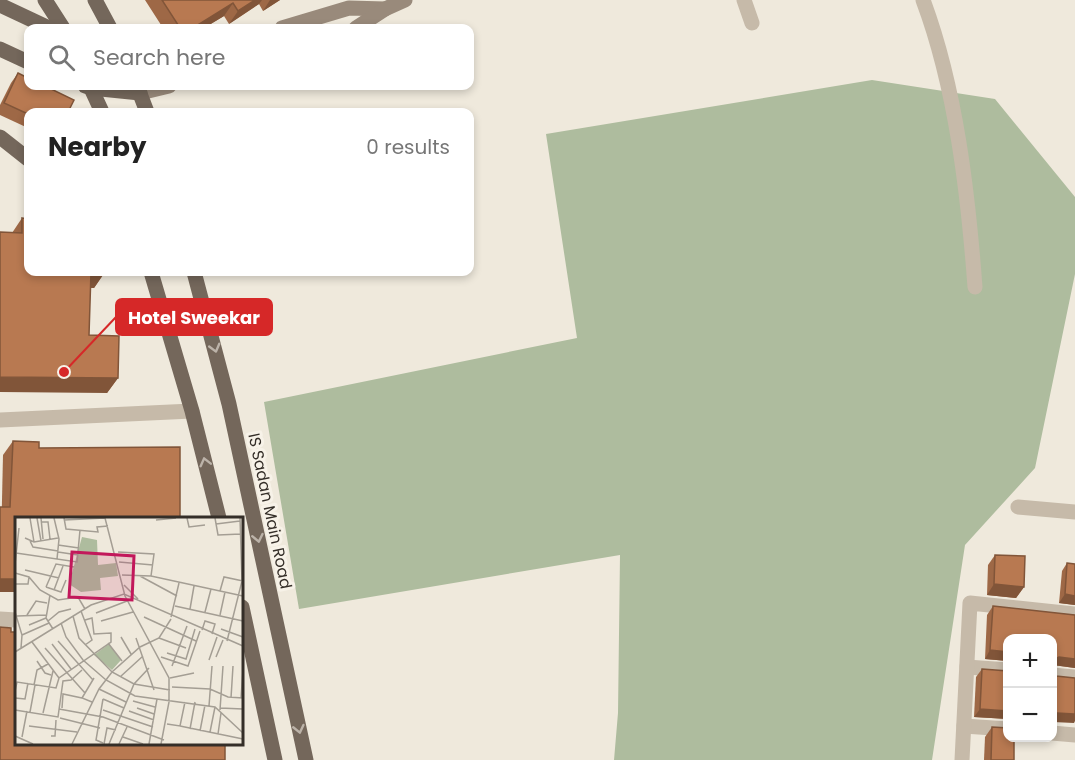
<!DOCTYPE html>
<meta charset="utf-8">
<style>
body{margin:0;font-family:Poppins,sans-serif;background:#f6f6f6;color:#222}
.controls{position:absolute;right:18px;bottom:18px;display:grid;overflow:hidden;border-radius:12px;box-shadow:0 3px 9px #0003}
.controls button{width:54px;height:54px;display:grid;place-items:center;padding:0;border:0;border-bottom:2px solid #e0e0e0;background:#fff;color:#222;font:30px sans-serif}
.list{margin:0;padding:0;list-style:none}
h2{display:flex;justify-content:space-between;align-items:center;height:78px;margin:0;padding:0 24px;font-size:26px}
h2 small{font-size:20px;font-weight:400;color:#767676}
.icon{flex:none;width:33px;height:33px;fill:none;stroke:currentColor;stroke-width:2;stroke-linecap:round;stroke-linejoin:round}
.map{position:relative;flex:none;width:1075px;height:760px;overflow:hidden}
.search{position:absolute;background:#fff;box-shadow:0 3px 9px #0003;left:24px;top:24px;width:450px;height:66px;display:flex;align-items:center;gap:15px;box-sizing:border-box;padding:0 21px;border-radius:12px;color:#767676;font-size:22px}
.panel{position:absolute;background:#fff;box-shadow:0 3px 9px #0003;left:24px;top:108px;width:450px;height:168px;border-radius:12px}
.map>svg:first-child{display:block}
.green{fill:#aebc9e}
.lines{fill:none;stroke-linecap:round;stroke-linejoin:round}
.service{stroke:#c6baa9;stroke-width:15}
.minor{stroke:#c6baa9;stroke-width:15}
.secondary{stroke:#998a7b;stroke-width:15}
.primary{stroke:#74675b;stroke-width:15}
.wall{fill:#9e6846}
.shaded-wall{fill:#815539}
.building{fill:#b87951;stroke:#815539;stroke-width:1.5}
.oneway{stroke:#bcb3a9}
.labels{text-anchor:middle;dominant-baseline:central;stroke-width:6;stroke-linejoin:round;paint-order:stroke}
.street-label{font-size:16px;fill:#342e28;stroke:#f7f2e8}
.inset-road{fill:none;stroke:#a49e94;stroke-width:1.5}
.view{fill:#c2185b;fill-opacity:0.15;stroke:#c2185b;stroke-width:3}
.inset-edge{fill:none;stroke:#342e28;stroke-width:3}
.leader{fill:none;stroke:#d62828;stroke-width:2}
.callout-dot{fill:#d62828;stroke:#f7f2e8;stroke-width:2}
.callout{fill:#d62828;stroke:#d62828;stroke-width:2}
.callout-label{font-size:18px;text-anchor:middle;font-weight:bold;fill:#fff}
</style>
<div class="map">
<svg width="1075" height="760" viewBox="0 0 1075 760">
<rect width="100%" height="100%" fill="#efe9dc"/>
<!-- green -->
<polygon class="green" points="872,80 995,99 1075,197 1075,274 1035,468 965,545 932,760 614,760 618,713 620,555 299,609 264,402 577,338 546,134"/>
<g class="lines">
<!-- service -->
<path class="service" d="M923,0c33,88 45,193 52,287"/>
<!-- minor -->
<g class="minor">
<polyline points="744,0 752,23"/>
<polyline points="0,420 192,411"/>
<polyline points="1018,507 1075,512"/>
<polyline points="0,619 16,620"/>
<polyline points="967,667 1008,670"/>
<polyline points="1052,675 1075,677"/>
<polyline points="964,726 1008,729"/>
<polyline points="1052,733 1075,735"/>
<polyline points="962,760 970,603 1075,614"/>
</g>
<!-- secondary -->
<g class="secondary">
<polyline points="282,28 349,8 385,9"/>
<polyline points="356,28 385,9 405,0"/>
<polyline points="140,93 169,86"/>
</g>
<!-- primary -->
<g class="primary">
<polyline points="45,0 63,28"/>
<polyline points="95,0 110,28"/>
<polyline points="0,5 49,28"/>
<polyline points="0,49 28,62"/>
<polyline points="85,86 91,88 140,93"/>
<polyline points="90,86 102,112"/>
<polyline points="137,86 147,112"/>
<polyline points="0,137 28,159"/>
<polyline points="151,272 192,411 219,518"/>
<polyline points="194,272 229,404 306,760"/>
<polyline points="242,607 275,760"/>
</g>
</g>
<!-- wall -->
<g class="wall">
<polygon points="145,0 280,0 263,11 259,4 229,24 224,16 204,28 163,28"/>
<polygon points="18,73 28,112 28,128 0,115 0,105 11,83"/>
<polygon points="22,218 105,272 94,288 90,288 89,335 118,378 107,393 12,233"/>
<polygon points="13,441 39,442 0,592 3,455"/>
<polygon points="995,555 1024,587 1016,598 987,595 988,565"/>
<polygon points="1067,563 1075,605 1059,603 1062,571"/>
<polygon points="993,606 1075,615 1075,668 1053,665 1053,639 1008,639 1008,661 985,659 987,615"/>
<polygon points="982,669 1008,671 1008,719 974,717 976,677"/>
<polygon points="992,727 1014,760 984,760 985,737"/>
</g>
<!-- shaded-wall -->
<g class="shaded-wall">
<polygon points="255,0 262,0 259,4 229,24 238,11"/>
<polygon points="270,0 280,0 263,11"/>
<polygon points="233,3 224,16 204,28 193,28"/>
<polygon points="91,272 105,272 94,288 80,287"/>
<polygon points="0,377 118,378 107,393 0,392"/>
<rect x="0" y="579" width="16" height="13"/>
<polygon points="994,584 1024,587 1016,598 987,595"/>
<polygon points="1065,594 1075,596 1075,605 1059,603"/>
<polygon points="990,650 1008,652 1008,661 985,659"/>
<polygon points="1059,657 1075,659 1075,668 1053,665 1053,660"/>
<polygon points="980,709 1008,711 1008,719 974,717"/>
<polygon points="1057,713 1075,714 1075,721 1074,723 1053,722 1053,717"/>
</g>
<!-- building -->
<g class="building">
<polygon points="162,0 255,0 238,11 233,3 193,28 180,28"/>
<polygon points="18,73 28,78 28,86 45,86 74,100 68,112 28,112 28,114 4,103"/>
<polygon points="22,218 28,219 28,272 105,272 91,272 89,335 119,336 118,378 0,377 0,232 22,233"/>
<polygon points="13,441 39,442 39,448 180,447 180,519 16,519 16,579 0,579 0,507 10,507"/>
<polygon points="995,555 1025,556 1024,587 994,584"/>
<polygon points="1067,563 1075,564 1075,596 1065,594"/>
<polygon points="993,606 1075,615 1075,659 1059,657 1053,660 1053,639 1008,639 1008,652 990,650"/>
<polygon points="0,627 11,628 11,632 16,632 16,744 225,744 225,760 0,760"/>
<polygon points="982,669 1008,671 1008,711 980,709"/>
<polygon points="1053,673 1056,676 1075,678 1075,714 1057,713 1053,717"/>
<polygon points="992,727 1008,728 1008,738 1014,738 1014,760 991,760"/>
</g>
<!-- one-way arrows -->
<defs><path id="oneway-chevron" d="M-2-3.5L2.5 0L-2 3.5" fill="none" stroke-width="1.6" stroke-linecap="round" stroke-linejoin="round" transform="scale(1.5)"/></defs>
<g class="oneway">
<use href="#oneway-chevron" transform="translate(215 348) rotate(75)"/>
<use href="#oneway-chevron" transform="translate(205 462) rotate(-104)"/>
<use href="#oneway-chevron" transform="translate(258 538) rotate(78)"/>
<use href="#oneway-chevron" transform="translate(299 729) rotate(77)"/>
</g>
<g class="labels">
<!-- street labels -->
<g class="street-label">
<text transform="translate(270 511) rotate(78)">IS Sadan Main Road</text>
</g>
</g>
<!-- overview -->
<g transform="translate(15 517)">
<rect width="228" height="228" fill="#efe9dc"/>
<path d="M67,20l15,3 1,25 18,-2 2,13 -18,2 1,12 -20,2 -12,-8zM94,127l12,16 -9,10 -18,-15z" fill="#aebc9e"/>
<path class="inset-road" d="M15,1l4,24M22,1l4,23M26,1l2,21M39,1l5,21 -2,20M49,1l2,11 32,3 -1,-5 11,-1M90,1l20,78 44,82v24l-8,42M172,1l2,9 16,-2M200,1l3,17 23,-1M49,3l41,-2M141,3l20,-2M27,5h6l2,17M201,7l24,-3M10,21l9,4 24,-4M15,24l3,6 25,4M43,28l21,3M43,35l20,3M103,35l36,2 -3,22M1,36l61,9 3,-32M104,45l34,3M0,47l4,-36M10,53l34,8M0,56l14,4 11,13 18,10 20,-3 7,12M107,58l29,1 92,20M125,59l37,20M0,67h13l1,-7M109,68l14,14M31,70l10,-23 18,3M31,70l15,5 5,-12M39,73l9,-24M205,74l4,-14 19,4M35,78l-4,23 7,11M160,89l68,15M175,92l4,-23M66,94l11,29 -7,5M0,95l7,23 -1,13M190,95l6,-23M81,96l31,-12M12,98l9,-14 11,2M205,98l5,-23M2,99l29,-1M58,99l6,22 33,34 22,12 36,6M129,100l52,24M156,100l8,-34M33,104l11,-9 12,-3M86,104l32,-9M46,106l5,14 17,23 23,20 29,16 80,11 28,26M14,108l17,-7M206,112l22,8M187,113l3,-9 10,3 -3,10M7,118l27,-12M106,120l10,17M121,121l18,52M144,121l27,10M43,124l35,39M212,124l15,-60 -2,-63M17,125l27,36M93,126l14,18M37,127l19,25M30,131l40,45M0,135l76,-47 33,-11 119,52M152,136l19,6 9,-30M146,140l27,9 12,-35M201,140l7,-17M194,143l8,-23M22,144l8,12 6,2M157,149l15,-40M105,160l23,-21M155,161l24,-5M19,168l3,-15 11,-6M157,170l38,2 18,8 15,1M84,172l27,13M0,174l2,-9 39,6 3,-10 52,-36v-9l-17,1 -2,-16 -7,2M0,181l10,1 3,-16M216,181l2,-32M226,181l2,-28M88,182l21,9M118,184l22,6M77,185l-10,-4 12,-20M194,189l3,-40M47,191l1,-14 19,4M122,191l17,6M205,191l23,1M44,192l44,8 61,23M0,193l43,7 5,-36 8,-1 11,-10M88,193l50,17M205,193l3,-44M114,194l25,9M15,195l5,-27M28,196l10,-42M45,201l40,10M152,207l13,2 5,-24M14,209l48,6M165,209l63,13M175,212l5,-27M185,214l5,-26M195,215l5,-25M203,217l3,-21M0,219l18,8M36,219h4l1,-16M7,220l5,-26M108,220l20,7M88,226l-7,-3 7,-41M57,227l27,-55 13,-17 28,-25 19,-9 12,-19M89,227l3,-16 9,2M94,227l25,-60 15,-16M104,227l8,-17M134,227l8,-45"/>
<path class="view" d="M57,35l62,4 -2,44 -63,-3z"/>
<rect width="228" height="228" class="inset-edge"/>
</g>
<!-- callouts -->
<path class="leader" d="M64 372L116 317"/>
<circle class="callout-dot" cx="64" cy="372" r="6"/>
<rect class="callout" x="116" y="299" width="156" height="36" rx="6"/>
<g class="callout-label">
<text x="194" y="324">Hotel Sweekar</text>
</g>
</svg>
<div class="controls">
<button>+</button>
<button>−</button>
</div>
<div class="search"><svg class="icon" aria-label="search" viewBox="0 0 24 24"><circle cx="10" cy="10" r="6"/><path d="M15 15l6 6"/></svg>Search here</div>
<section class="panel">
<h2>Nearby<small>0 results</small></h2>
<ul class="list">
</ul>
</section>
</div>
